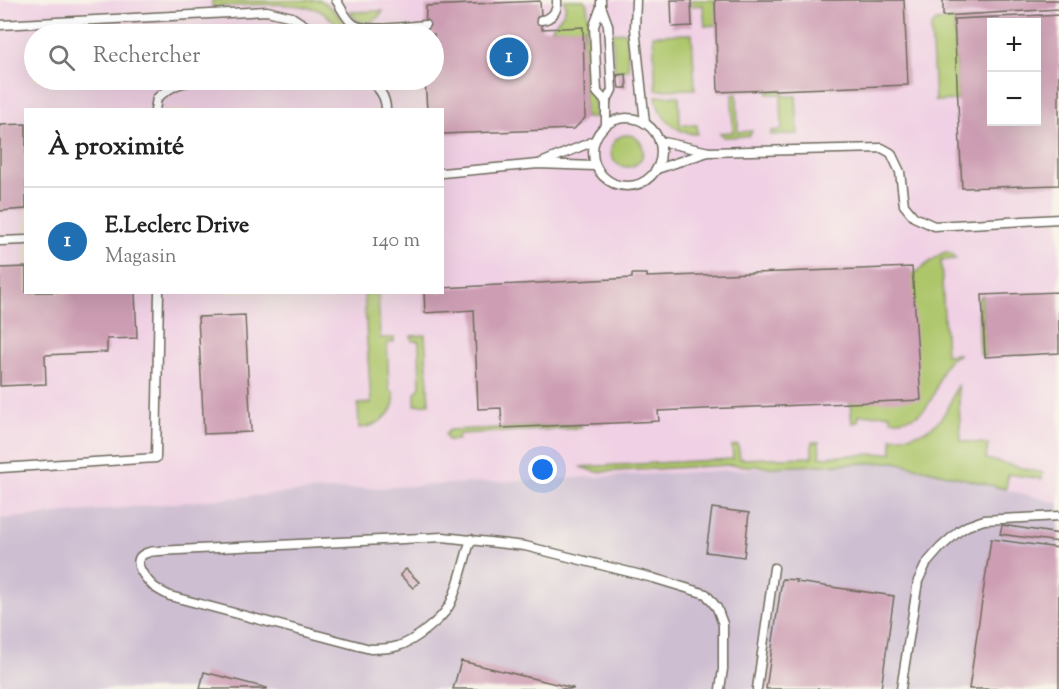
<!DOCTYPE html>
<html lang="fr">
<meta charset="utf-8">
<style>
body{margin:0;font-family:"Sorts Mill Goudy",serif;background:#f6f6f6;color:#222}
.controls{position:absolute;right:18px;top:18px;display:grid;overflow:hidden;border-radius:0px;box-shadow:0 6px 24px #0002}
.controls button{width:54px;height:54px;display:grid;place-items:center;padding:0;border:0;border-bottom:2px solid #e0e0e0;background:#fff;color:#222;font:30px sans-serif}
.you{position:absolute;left:543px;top:470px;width:21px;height:21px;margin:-15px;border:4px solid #fff;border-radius:50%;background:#1a73e8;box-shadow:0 0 0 9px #1a73e833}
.badge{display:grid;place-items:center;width:39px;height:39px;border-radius:50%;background:#1f6fb2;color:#fff;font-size:20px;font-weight:700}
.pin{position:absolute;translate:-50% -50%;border:3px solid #fff;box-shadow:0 2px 6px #0006}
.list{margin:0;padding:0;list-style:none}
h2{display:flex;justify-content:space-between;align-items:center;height:78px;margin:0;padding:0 24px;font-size:26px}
h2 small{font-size:20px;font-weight:400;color:#767676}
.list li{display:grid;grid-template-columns:39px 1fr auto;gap:18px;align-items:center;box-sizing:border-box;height:108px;padding:0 24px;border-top:2px solid #e0e0e0}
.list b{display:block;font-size:22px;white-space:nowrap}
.list p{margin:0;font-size:20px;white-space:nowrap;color:#767676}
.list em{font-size:20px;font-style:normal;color:#767676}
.icon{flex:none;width:33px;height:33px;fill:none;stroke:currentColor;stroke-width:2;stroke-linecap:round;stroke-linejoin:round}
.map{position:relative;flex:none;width:1059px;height:689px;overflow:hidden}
.search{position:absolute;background:#fff;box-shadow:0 6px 24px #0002;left:24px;top:24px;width:420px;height:66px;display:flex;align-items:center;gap:15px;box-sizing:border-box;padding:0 21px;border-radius:33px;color:#767676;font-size:22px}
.panel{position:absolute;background:#fff;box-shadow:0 6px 24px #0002;left:24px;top:108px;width:420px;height:186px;border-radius:0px}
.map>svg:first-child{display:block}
.built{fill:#f0d0e4;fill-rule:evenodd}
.industrial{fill:#cebed1}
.green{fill:#adc66b;stroke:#6c784b;stroke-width:1.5}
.building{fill:#cd9db3;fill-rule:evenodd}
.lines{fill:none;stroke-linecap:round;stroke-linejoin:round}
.lane-casing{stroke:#6e6a5d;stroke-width:11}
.lane{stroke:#fff;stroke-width:8}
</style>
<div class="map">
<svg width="1059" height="689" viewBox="0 0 1059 689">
<rect width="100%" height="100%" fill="#f7f3e8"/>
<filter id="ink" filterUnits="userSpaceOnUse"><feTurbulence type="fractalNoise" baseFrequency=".0167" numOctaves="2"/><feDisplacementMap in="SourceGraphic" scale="12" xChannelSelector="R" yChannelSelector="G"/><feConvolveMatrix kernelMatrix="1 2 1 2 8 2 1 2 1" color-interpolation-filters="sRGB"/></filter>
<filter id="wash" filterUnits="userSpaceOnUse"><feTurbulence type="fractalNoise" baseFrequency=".008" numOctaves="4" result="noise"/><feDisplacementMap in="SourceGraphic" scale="24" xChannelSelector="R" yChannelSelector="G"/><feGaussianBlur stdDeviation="1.35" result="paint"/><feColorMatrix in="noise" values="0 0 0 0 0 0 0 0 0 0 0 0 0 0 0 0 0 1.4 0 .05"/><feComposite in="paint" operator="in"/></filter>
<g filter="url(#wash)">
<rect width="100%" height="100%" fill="#ebdfbb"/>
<!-- built -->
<path class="built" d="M0,0h1059v689h-1059zM992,22h44v100h-44zM34,34h400v46h-400zM26,110h416v182h-416z"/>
<!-- industrial -->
<polygon class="industrial" points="895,462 1059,503 1059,689 0,689 0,519 310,491"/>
<!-- green -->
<g class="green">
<path d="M212,0l40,1 68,-1c16,8 23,25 38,34h-9c-9,-8 -19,-17 -29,-23 -25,-11 -79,-5 -108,-4z"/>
<polygon points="564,0 584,0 587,4 589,27 585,27 586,35 589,36 595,113 593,118 585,118 583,28 551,29 563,14 566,6"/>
<polygon points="691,0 715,0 717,25 705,26 703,5 691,6"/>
<path d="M383,11c-9,14 -24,16 -33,1z"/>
<polygon points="954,19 958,100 935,101 931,27 936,21"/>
<polygon points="626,32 629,70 615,72 612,33"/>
<polygon points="692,34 695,89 656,90 653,35"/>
<polygon points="768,90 783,90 784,96 796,96 798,134 771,135 771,131 782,130 781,94 768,94"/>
<polygon points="737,94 738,132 752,131 749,136 723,137 720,133 733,132 732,95"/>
<path d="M656,96h23l1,29h17v9c-21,-1 -39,-16 -41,-38z"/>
<circle cx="627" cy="151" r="16"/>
<path d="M946,252l5,1 5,6 -15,1 5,95 14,-1c-4,2 -9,4 -12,7 -5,6 -8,14 -10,22 -8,25 -18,38 -47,37l-1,-6 -31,1 -1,7 -6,1 -2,-20 62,-128 29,-21z"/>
<path d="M364,293h14l2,45h14v4l-7,1 2,46 5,4c3,21 -17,34 -35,35l-1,-24 13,-1z"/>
<polygon points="982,295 985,357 980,354 978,299"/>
<polygon points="425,335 429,404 415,405 415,393 420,387 419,341 412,341 411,336"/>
<path d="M957,385h1l3,56 27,3 -2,15 57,14 -1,6 -34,-5 -2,15 -111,-27 -124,5 -42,-2 -132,7 -17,-5 153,-8 -1,-13 6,-1 2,14 72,-2v-15h7l1,15 72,-4v-15c26,-2 47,-8 58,-35 3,-6 5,-12 7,-18z"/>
<polygon points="581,425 581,428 459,434 458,440 448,440 445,435 447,432 450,430"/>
</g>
<g id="blocks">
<!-- building -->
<g class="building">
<polygon points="671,0 691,0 692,26 672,27"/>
<polygon points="715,0 904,0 908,85 718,92"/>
<polygon points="943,0 1059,0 1059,9 943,16"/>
<polygon points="540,1 542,29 583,27 585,118 574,129 442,134 442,110 427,110 425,80 434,80 434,34 425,34 426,6"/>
<path d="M1042,15v1l17,-1v170l-97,3 -8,-169zM992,22h44v100h-44z"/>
<polygon points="626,74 627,88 619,88 617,75"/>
<polygon points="26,124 26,209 0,211 0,125"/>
<polygon points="26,267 26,292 135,292 137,338 107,339 107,352 45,355 46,384 0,386 0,268"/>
<polygon points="912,267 921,400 658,411 659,421 502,428 501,408 478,409 474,310 425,313 424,292 442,292 442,288 632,278 632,274 647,274 647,277"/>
<polygon points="1059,292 1059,353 985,357 982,295"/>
<polygon points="245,315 251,432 204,434 198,317"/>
<polygon points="712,508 749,513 744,557 706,552"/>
<polygon points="1002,525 1059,534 1059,542 1000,534"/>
<polygon points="991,539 1059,548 1059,689 969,689"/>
<polygon points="406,569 419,582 413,588 400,575"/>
<polygon points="782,579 797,580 796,582 894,596 881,689 766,689"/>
<polygon points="461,661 573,688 573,689 453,689"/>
<polygon points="204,672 267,688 267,689 200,689"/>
</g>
</g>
</g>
<g filter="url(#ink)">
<use href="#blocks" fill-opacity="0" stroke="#6e6a5d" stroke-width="1.5"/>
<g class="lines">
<defs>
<g id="lane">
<path d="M336,0c5,7 9,17 16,23 11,11 57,3 73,2"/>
<polyline points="601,0 601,6 608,25 612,90 606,102 606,125"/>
<polyline points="636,0 635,28 645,123"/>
<polyline points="601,7 594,26 597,92 606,102"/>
<path d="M541,20c11,-1 17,-9 16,-20"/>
<polyline points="0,25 267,11 292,17 318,34"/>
<path d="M370,80c9,9 16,16 16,30"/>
<path d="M155,110l2,-12c17,-14 26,-17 48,-18"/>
<circle cx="627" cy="152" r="34"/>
<polyline points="659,141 709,152 882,148 891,153 900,172 904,205 914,217 934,226 1059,219"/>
<polyline points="541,163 594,141"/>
<polyline points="657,169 708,152"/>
<polyline points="442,173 538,164 595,166"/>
<polyline points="0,241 26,240"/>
<polyline points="0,468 156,458 159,292"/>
<path d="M471,539c-7,21 -12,48 -22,67 -8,14 -36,36 -51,40 -9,3 -19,3 -28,3l-200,-53c-6,-3 -12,-6 -17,-10 -7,-7 -23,-25 -9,-32 4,-2 10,-3 14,-3l285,-14 82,9 128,32 53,16 11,14 6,16v45l-3,20"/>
<polyline points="757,689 774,568"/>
<polyline points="901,689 918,581 926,564 940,548 959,531 967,526 984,520 1059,516"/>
</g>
</defs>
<!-- lane casing -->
<use href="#lane" class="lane-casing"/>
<!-- lane -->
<use href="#lane" class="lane"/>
</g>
</g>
</svg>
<div class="controls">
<button>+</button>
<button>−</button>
</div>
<div class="you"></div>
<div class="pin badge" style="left:509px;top:57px">1</div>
<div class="search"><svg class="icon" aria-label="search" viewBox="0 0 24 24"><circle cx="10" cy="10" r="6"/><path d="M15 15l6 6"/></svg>Rechercher</div>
<section class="panel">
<h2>À proximité<small></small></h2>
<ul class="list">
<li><span class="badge">1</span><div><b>E.Leclerc Drive</b><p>Magasin</p></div><em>140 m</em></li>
</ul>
</section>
</div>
